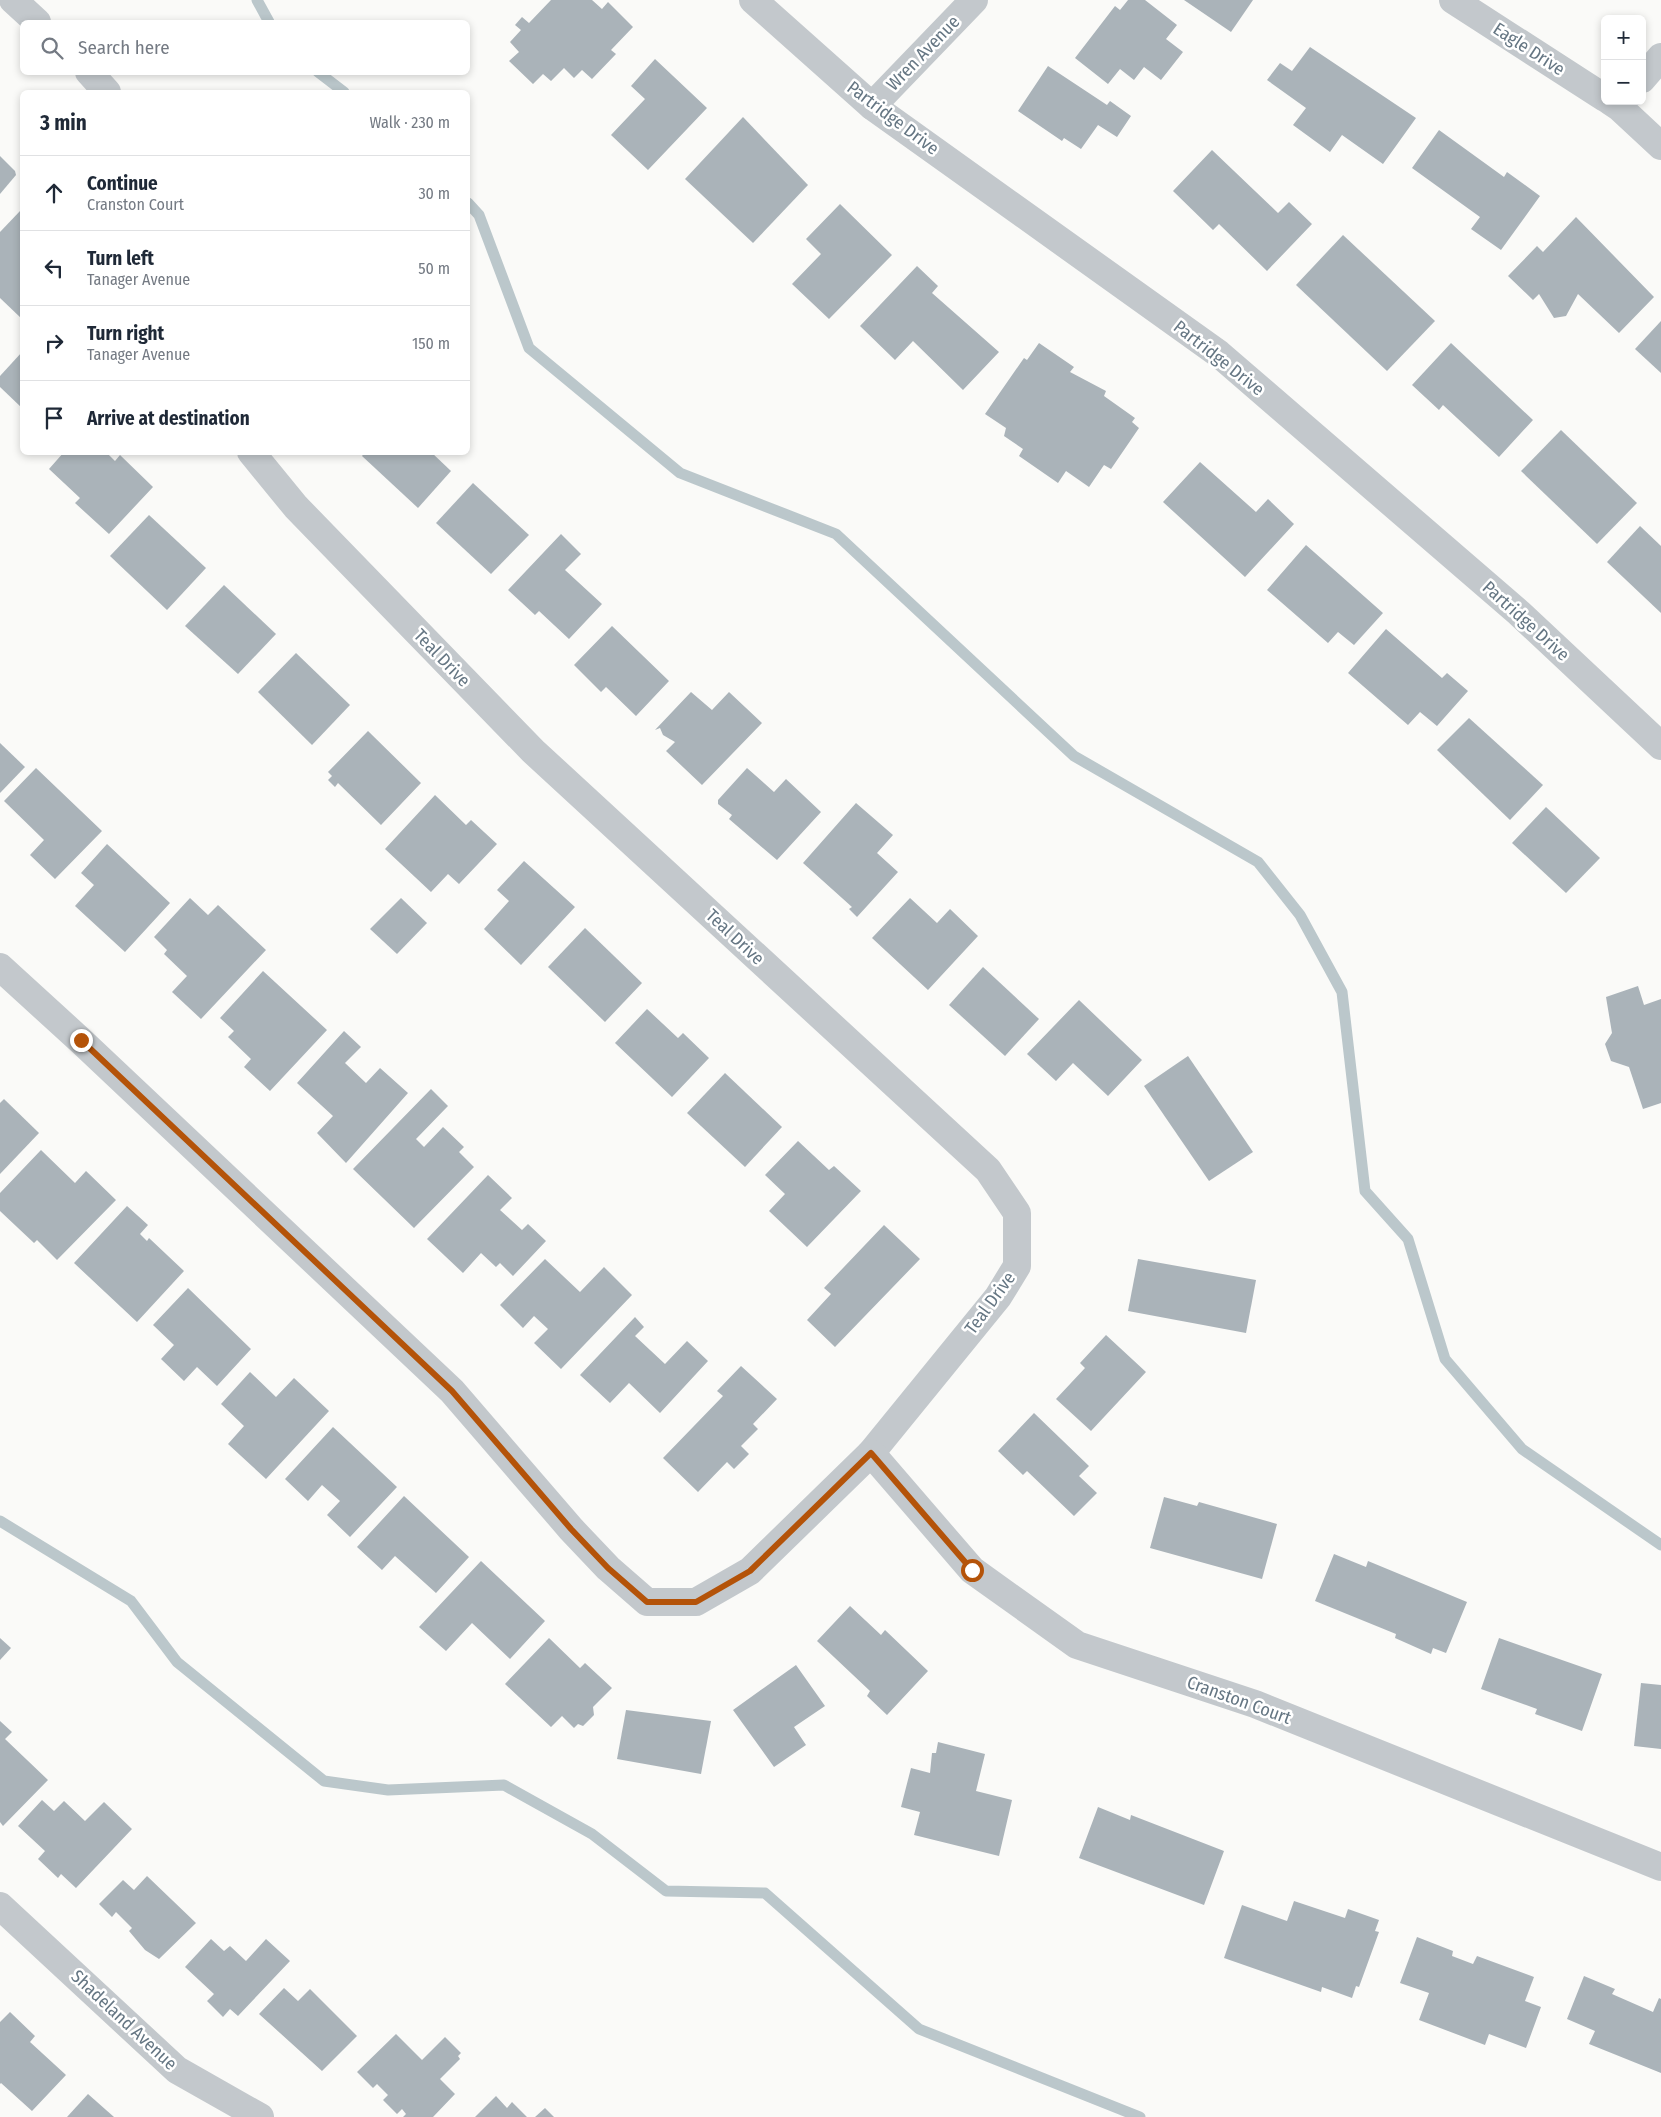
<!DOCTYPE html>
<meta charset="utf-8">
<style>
body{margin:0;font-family:"Fira Sans Condensed",sans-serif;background:#f2f2f3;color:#1f2937}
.controls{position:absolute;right:15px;top:15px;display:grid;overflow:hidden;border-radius:8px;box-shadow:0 2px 8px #0003}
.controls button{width:45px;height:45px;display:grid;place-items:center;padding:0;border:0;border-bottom:1px solid #e0e1e3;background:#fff;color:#1f2937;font:25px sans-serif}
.stop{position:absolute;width:15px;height:15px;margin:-11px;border:4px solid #b45309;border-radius:50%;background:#fff}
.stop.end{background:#b45309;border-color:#fff;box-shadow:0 1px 5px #0008}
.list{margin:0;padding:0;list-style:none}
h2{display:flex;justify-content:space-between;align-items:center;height:65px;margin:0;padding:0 20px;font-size:21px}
h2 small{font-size:16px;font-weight:400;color:#747a83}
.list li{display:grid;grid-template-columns:32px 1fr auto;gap:15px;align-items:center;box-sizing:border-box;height:75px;padding:0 20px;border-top:1px solid #e0e1e3}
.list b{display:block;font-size:19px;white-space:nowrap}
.list p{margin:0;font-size:16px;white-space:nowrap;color:#747a83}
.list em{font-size:16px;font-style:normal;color:#747a83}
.icon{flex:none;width:28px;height:28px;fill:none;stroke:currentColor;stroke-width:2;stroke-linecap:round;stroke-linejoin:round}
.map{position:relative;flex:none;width:1661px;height:2117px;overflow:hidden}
.search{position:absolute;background:#fff;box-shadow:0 2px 8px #0003;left:20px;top:20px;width:450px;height:55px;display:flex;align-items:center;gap:12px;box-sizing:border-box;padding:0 18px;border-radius:8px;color:#747a83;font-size:19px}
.panel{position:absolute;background:#fff;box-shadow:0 2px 8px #0003;left:20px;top:90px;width:450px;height:365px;border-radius:8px}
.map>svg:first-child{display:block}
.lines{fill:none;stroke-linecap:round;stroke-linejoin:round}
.stream{stroke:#bbc7cb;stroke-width:11}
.building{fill:#aab3b9}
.minor{stroke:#c3c8cc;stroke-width:28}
.route{stroke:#b45309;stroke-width:6}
.labels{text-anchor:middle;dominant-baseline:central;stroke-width:5;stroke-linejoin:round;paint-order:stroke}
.street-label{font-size:18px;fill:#657683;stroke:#fff}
</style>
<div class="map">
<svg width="1661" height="2117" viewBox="0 0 1661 2117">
<rect width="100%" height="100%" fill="#fafaf8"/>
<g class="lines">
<!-- stream -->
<g class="stream">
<polyline points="257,0 269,22"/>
<polyline points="318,72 344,92"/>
<polyline points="468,203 479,215 529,348 680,473 836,534 1074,756 1258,862 1300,915 1342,992 1365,1191 1408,1239 1445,1359 1522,1449 1661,1545"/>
<polyline points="0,1521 131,1601 177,1662 324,1781 388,1790 504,1785 592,1834 666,1891 765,1893 919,2029 1140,2117"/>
</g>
</g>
<!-- building -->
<g class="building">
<polygon points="551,0 592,0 602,9 608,2 633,27 611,50 616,54 592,79 582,70 574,78 564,68 551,81 543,74 533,84 509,61 519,52 510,42 521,30 515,25 522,17 529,23"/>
<polygon points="1128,0 1145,0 1177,25 1166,39 1183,52 1161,80 1144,67 1134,80 1120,69 1108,84 1075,58 1115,6 1120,10"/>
<polygon points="1184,0 1253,0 1231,32"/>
<polygon points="1310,47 1416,118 1383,164 1342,135 1330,152 1293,125 1306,108 1267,80 1280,63 1292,71"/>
<polygon points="655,59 707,108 648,170 611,135 645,99 631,86"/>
<polygon points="1048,66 1107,105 1110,101 1131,116 1117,137 1098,125 1081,149 1064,138 1062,141 1018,111"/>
<polygon points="743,117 808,185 753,243 685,179"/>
<polygon points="1439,130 1504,177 1507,172 1540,196 1501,250 1471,229 1480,217 1412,168"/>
<polygon points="1212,150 1278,213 1289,202 1312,224 1267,271 1219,224 1213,230 1173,191"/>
<polygon points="0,156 15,171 16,175 0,194"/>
<polygon points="840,204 892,255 829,319 792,284 821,254 806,239"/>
<polygon points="21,210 22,211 22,319 0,298 0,232"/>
<polygon points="1576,217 1654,297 1619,333 1578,294 1566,316 1554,318 1539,294 1533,300 1508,276 1537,246 1543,252"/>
<polygon points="1343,235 1435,321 1387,371 1296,285"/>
<polygon points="917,266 938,286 932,293 999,352 963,390 913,341 895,360 860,326"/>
<polygon points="1661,321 1661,373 1635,349"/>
<polygon points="1039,343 1074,367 1070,372 1106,391 1104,396 1135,418 1132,422 1139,428 1111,469 1104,465 1089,487 1066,471 1058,483 1019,456 1023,449 1004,436 1006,428 985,414 1024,358 1027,360"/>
<polygon points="1451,343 1533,420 1499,457 1443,405 1439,410 1412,385"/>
<polygon points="22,352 22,408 0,387 0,376"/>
<polygon points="1561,430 1637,503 1597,544 1521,471"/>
<polygon points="64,452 106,452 115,461 120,455 153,487 109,534 75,503 80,498 49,469"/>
<polygon points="365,452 431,452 451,471 418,508 362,456"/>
<polygon points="1200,462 1256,512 1268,499 1294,524 1245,577 1163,502"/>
<polygon points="473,483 529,535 491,574 436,523"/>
<polygon points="149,515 206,568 167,610 110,556"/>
<polygon points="1640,526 1661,546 1661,613 1607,562"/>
<polygon points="561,534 581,554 565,570 602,604 569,639 539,611 535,615 508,590"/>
<polygon points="1306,545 1383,613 1354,645 1338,632 1328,643 1267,590"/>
<polygon points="224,585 276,634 238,674 185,626"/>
<polygon points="612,626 669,681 636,716 606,687 601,692 574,665"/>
<polygon points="1386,629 1442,678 1447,673 1468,691 1437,726 1420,712 1408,725 1348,673"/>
<polygon points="296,653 350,705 312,745 258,692"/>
<polygon points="691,692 712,710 729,692 762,723 702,785 666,751 675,742 663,735 660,728 655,730"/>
<polygon points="1469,718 1543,785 1510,820 1437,750"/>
<polygon points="368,731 421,783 381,825 338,783 335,787 328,780 332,776 328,772"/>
<polygon points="0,743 25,767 0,793"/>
<polygon points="36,768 102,831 55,879 30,855 44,840 4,801"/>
<polygon points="747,768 774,792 786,779 821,812 777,860 729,819 732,815 718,804 718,800"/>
<polygon points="435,795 466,825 471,820 497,844 459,884 448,874 431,892 385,849"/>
<polygon points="856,803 893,835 877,853 898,872 857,917 849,909 852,907 803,863"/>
<polygon points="1546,807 1600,858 1566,893 1512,843"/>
<polygon points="107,844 170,903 125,952 75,906 94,885 81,873"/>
<polygon points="524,861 575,907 521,965 484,929 509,901 497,890"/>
<polygon points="190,898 208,915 218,905 266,950 201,1019 172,992 187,976 164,954 167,950 154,937"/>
<polygon points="401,898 427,923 397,954 370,929"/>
<polygon points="910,898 937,923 950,909 978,936 928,990 872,938"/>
<polygon points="585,928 642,983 605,1022 548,967"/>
<polygon points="983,967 1039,1019 1005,1056 949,1005"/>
<polygon points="263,971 327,1030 270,1091 244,1067 251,1059 228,1037 234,1031 220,1018"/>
<polygon points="1638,986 1644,1005 1661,999 1661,1103 1643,1109 1629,1067 1611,1061 1605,1044 1612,1033 1606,997"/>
<polygon points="1079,1000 1142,1060 1108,1096 1073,1063 1056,1081 1027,1054"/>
<polygon points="647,1009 678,1038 683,1033 709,1058 672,1097 615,1043"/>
<polygon points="344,1031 361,1047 345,1063 366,1083 380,1068 408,1093 346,1163 317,1133 333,1116 297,1083"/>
<polygon points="1188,1056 1253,1152 1209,1181 1144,1086"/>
<polygon points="725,1073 782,1127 745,1167 687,1113"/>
<polygon points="431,1089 448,1106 416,1139 424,1147 443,1127 464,1147 459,1152 474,1167 414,1228 353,1169"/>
<polygon points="4,1099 39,1133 0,1174 0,1103"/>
<polygon points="798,1141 829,1170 834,1166 861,1191 807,1247 769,1211 785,1194 765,1175"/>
<polygon points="41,1150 75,1183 86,1171 116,1200 57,1260 37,1240 34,1243 0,1211 0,1193"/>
<polygon points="488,1175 512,1198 500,1210 522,1230 528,1224 546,1241 513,1276 500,1263 496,1267 481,1253 463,1273 427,1239"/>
<polygon points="127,1206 148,1225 140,1234 147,1241 149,1238 184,1271 137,1322 74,1263"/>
<polygon points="884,1225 920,1259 835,1347 807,1320 831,1294 824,1288"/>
<polygon points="545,1259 580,1292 604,1267 632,1295 561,1369 534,1343 548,1329 534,1316 523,1328 500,1305"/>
<polygon points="1138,1259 1256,1280 1246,1333 1128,1311"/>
<polygon points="188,1288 251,1349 217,1386 197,1367 184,1381 161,1359 174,1345 153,1325"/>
<polygon points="635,1317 644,1327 635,1336 665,1364 687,1341 708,1361 660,1413 629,1383 610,1403 580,1375"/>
<polygon points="1106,1335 1146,1372 1091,1431 1056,1399 1085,1368 1080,1363"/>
<polygon points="741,1366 777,1399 753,1424 758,1429 741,1446 749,1454 734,1469 727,1462 698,1492 663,1458 723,1396 717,1391"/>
<polygon points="250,1372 276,1397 294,1378 329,1411 266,1479 228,1444 244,1426 221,1404"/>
<polygon points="1034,1413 1089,1466 1079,1476 1097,1493 1074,1516 1027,1471 1023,1475 998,1451"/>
<polygon points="333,1427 397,1487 350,1537 327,1515 340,1501 322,1485 308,1501 285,1479"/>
<polygon points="404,1496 469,1557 436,1593 395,1556 382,1570 357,1547"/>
<polygon points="1164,1497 1197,1506 1199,1502 1277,1524 1262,1579 1150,1548"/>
<polygon points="1334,1554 1366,1567 1368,1561 1467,1602 1446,1653 1433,1648 1431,1654 1395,1638 1396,1634 1315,1601"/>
<polygon points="481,1561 545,1621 510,1659 472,1623 446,1651 419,1627"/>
<polygon points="850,1606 881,1635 885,1630 928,1671 887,1715 867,1696 870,1691 817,1641"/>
<polygon points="0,1638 11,1648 0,1660"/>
<polygon points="549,1638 580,1668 585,1663 612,1688 593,1707 594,1715 583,1726 578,1724 574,1728 562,1716 551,1727 505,1684"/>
<polygon points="1499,1638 1602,1674 1582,1731 1535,1714 1537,1709 1481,1689"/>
<polygon points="796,1665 825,1706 794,1727 806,1745 774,1767 733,1710"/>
<polygon points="1641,1683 1661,1685 1661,1749 1634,1746"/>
<polygon points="626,1710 711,1721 701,1774 617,1759"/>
<polygon points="0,1721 12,1732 5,1739 48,1780 3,1826 0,1822"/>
<polygon points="938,1742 985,1754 976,1791 1012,1800 999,1856 914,1835 920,1812 901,1807 911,1768 930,1773 932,1753 936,1753"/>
<polygon points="42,1800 54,1811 64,1801 85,1821 104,1802 132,1829 76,1888 61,1874 58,1878 38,1859 45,1851 18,1826"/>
<polygon points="1098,1807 1130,1820 1131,1815 1224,1851 1204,1905 1079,1858"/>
<polygon points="147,1876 196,1923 159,1959 145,1950 129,1931 132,1928 116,1912 112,1917 99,1904 123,1880 134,1890"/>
<polygon points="1294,1901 1345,1918 1348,1909 1379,1920 1375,1931 1379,1932 1359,1987 1356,1986 1352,1998 1322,1987 1321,1992 1224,1958 1242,1905 1287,1921"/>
<polygon points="1417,1937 1453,1951 1452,1956 1473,1964 1477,1956 1534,1977 1525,2001 1541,2007 1526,2048 1489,2034 1485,2045 1419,2020 1429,1993 1400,1983"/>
<polygon points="211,1939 224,1951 230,1946 246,1961 266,1939 290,1961 238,2016 230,2009 223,2017 207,2001 214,1994 185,1967"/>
<polygon points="1584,1976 1615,1989 1612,1994 1653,2012 1659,1998 1661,1999 1661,2073 1589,2044 1595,2031 1567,2019"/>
<polygon points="284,1988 298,2001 310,1989 357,2036 322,2071 259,2014"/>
<polygon points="10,2012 35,2036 30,2042 66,2075 32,2111 1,2083 0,2084 0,2022"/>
<polygon points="396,2034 422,2060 445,2037 461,2053 458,2056 460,2059 440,2079 455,2094 433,2117 403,2117 406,2114 402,2109 397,2114 383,2100 388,2095 377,2084 373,2088 357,2072"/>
<polygon points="88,2094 114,2117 67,2117"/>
<polygon points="496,2096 507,2108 512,2102 527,2117 475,2117"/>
<polygon points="545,2108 554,2117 535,2117"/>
</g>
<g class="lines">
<!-- minor -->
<g class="minor">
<polyline points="13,0 37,22"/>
<polyline points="753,0 872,106 1219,354 1519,613 1661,746"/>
<polyline points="1453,0 1605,98"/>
<polyline points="89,72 107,92"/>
<polyline points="1642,79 1661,57"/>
<polyline points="1610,101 1619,107 1661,146"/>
<polyline points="872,106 974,0"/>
<polyline points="0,967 81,1041 452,1391 571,1529 608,1568 647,1602 696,1602 750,1571 871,1453 998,1297 1017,1266 1017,1213 988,1170 533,751 296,507 251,452"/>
<polyline points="871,1453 972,1570 1077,1645 1255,1704 1661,1867"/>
<polyline points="0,1906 177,2070 260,2117"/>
</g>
</g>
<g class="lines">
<!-- route -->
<polyline class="route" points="81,1040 452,1391 571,1529 608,1568 647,1602 696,1602 750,1571 871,1453 972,1570"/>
</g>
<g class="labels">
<!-- street labels -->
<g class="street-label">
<text transform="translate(1529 49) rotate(33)">Eagle Drive</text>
<text transform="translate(923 53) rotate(-46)">Wren Avenue</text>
<text transform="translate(893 118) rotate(37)">Partridge Drive</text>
<text transform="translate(1219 358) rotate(38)">Partridge Drive</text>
<text transform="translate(1526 621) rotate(42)">Partridge Drive</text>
<text transform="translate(442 658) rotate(46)">Teal Drive</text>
<text transform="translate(735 937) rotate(43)">Teal Drive</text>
<text transform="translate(990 1303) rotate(-54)">Teal Drive</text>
<text transform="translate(1239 1700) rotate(20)">Cranston Court</text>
<text transform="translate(124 2020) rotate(43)">Shadeland Avenue</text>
</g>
</g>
</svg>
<div class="controls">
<button>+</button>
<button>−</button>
</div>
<div class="stop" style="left:972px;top:1570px"></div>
<div class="stop end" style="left:81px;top:1040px"></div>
<div class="search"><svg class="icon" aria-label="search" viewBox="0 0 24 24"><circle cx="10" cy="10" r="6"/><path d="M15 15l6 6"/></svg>Search here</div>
<section class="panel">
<h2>3 min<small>Walk · 230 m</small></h2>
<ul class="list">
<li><svg class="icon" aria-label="ahead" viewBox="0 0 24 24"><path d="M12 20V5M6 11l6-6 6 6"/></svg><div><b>Continue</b><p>Cranston Court</p></div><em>30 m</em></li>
<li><svg class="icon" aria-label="left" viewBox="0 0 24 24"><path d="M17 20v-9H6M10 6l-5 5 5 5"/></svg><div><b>Turn left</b><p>Tanager Avenue</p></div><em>50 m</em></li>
<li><svg class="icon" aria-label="right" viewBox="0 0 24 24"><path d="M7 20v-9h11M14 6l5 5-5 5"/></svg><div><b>Turn right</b><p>Tanager Avenue</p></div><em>150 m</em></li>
<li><svg class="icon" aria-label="arrive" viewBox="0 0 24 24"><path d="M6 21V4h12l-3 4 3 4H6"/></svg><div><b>Arrive at destination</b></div></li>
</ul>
</section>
</div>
